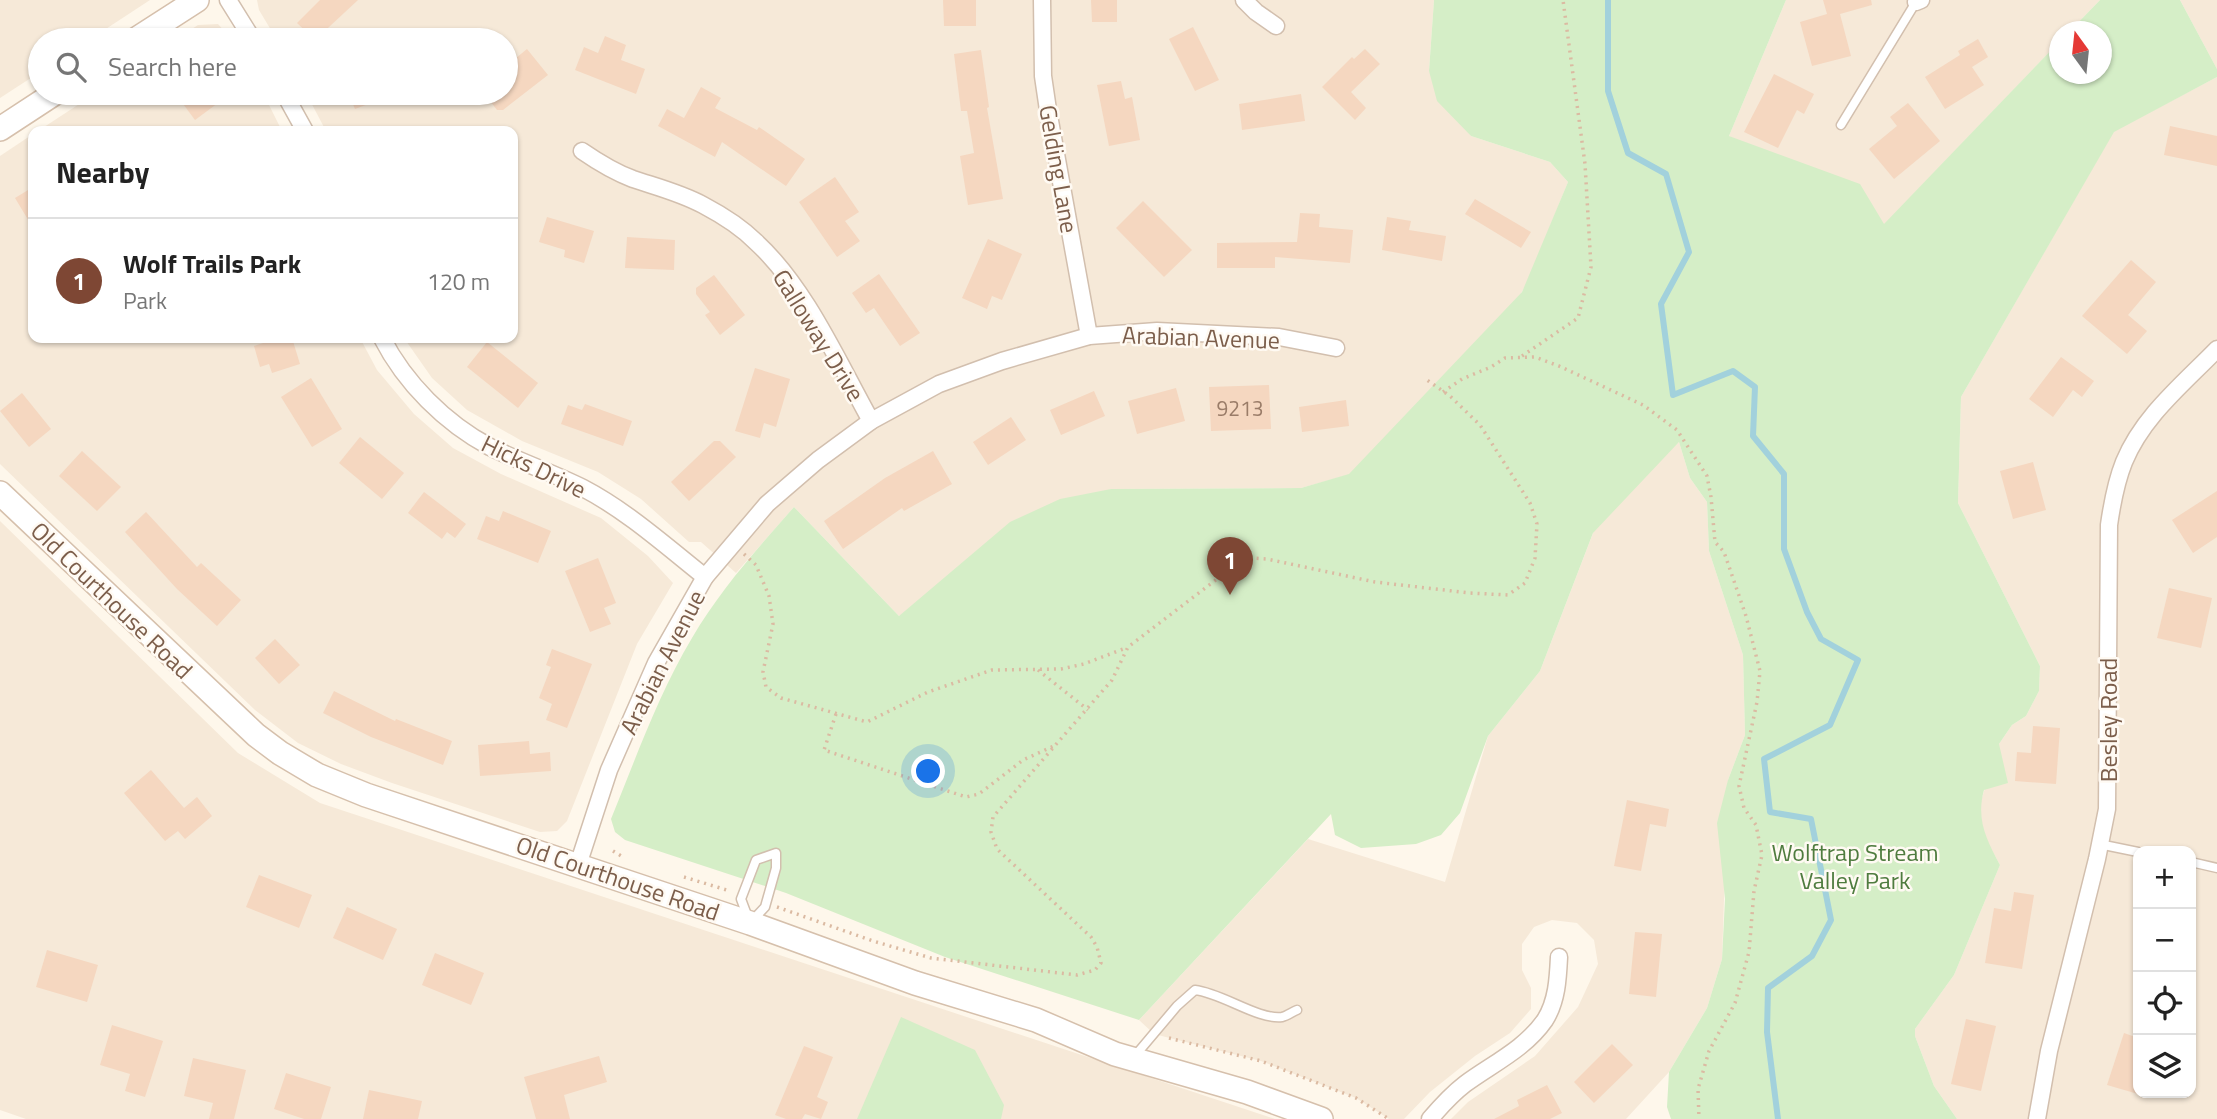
<!DOCTYPE html>
<meta charset="utf-8">
<style>
body{margin:0;font-family:"Titillium Web",sans-serif;background:#f6f6f6;color:#222}
.controls{position:absolute;right:21px;bottom:21px;display:grid;overflow:hidden;border-radius:14px;box-shadow:0 2px 5px #0004}
.controls button{width:63px;height:63px;display:grid;place-items:center;padding:0;border:0;border-bottom:2px solid #e0e0e0;background:#fff;color:#222;font:35px sans-serif}
.compass{position:absolute;left:2049px;top:21px;width:63px;height:63px;border-radius:50%;background:#fff;box-shadow:0 2px 5px #0004;rotate:345deg}
.you{position:absolute;left:929px;top:772px;width:24px;height:24px;margin:-18px;border:5px solid #fff;border-radius:50%;background:#1a73e8;box-shadow:0 0 0 10px #1a73e833}
.badge{display:grid;place-items:center;width:46px;height:46px;border-radius:50%;background:#7e4734;color:#fff;font-size:23px;font-weight:700}
.pin{position:absolute;translate:-50% -58px;filter:drop-shadow(0 2px 4px #0008)}
.pin::after{content:'';position:absolute;top:37px;width:24px;height:21px;background:inherit;clip-path:polygon(0 0,100% 0,50% 100%)}
.list{margin:0;padding:0;list-style:none}
h2{display:flex;justify-content:space-between;align-items:center;height:91px;margin:0;padding:0 28px;font-size:30px}
h2 small{font-size:23px;font-weight:400;color:#767676}
.list li{display:grid;grid-template-columns:46px 1fr auto;gap:21px;align-items:center;box-sizing:border-box;height:126px;padding:0 28px;border-top:2px solid #e0e0e0}
.list b{display:block;font-size:26px;white-space:nowrap}
.list p{margin:0;font-size:23px;white-space:nowrap;color:#767676}
.list em{font-size:23px;font-style:normal;color:#767676}
.icon{flex:none;width:38px;height:38px;fill:none;stroke:currentColor;stroke-width:2;stroke-linecap:round;stroke-linejoin:round}
.map{position:relative;flex:none;width:2217px;height:1119px;overflow:hidden}
.search{position:absolute;background:#fff;box-shadow:0 2px 5px #0004;left:28px;top:28px;width:490px;height:77px;display:flex;align-items:center;gap:18px;box-sizing:border-box;padding:0 24px;border-radius:38px;color:#767676;font-size:26px}
.panel{position:absolute;background:#fff;box-shadow:0 2px 5px #0004;left:28px;top:126px;width:490px;height:217px;border-radius:14px}
.map>svg:first-child{display:block}
.residential{fill:#f6e9d8;fill-rule:evenodd}
.green{fill:#d5eec7}
.lines{fill:none;stroke-linecap:round;stroke-linejoin:round}
.stream{stroke:#a2d1dc;stroke-width:6}
.building{fill:#f5d7c0}
.lane-casing{stroke:#d2bfae;stroke-width:11}
.street-casing{stroke:#d2bfae;stroke-width:19}
.secondary-casing{stroke:#d6c0ac;stroke-width:26}
.path{stroke:#dbbaa2;stroke-width:3.5;stroke-dasharray:2 5;stroke-linecap:butt}
.lane{stroke:#fff;stroke-width:8}
.street{stroke:#fff;stroke-width:16}
.secondary{stroke:#fff;stroke-width:23}
.labels{text-anchor:middle;dominant-baseline:central;stroke-width:5;stroke-linejoin:round;paint-order:stroke}
.number-label{font-size:21px;fill:#9a7c68}
.street-label{font-size:24px;fill:#7c5e4b;stroke:#fffaf3}
.park-label{font-size:24px;fill:#4f7c3f;stroke:#fffaf3}
</style>
<div class="map">
<svg width="2217" height="1119" viewBox="0 0 2217 1119">
<rect width="100%" height="100%" fill="#fef7eb"/>
<!-- residential -->
<g class="residential">
<polygon points="0,0 150,0 89,40 40,40 40,72 0,98"/>
<polygon points="257,0 1434,0 1429,71 1471,136 1550,162 1568,182 1527,283 1457,402 1402,460 1301,488 1111,489 899,616 794,507 736,573 701,542 689,542 641,499 598,472 522,441 467,410 432,378 404,338 513,338 513,131 326,131 306,93 506,93 506,40 277,40 259,10"/>
<polygon points="1786,0 2100,0 2070,31 2060,32 2059,42 1884,225 1729,136"/>
<polygon points="2180,0 2217,0 2217,69"/>
<polygon points="218,24 232,40 175,40 198,25"/>
<path d="M2217,77v1042h-260l-23,-33 -19,-50v-7l39,-54 46,-110 -18,-33 -2,-28 19,-60 13,-19 14,-9 13,-25 1,-25 -82,-163 3,-106 153,-266zM2138,851h53v242h-53z"/>
<polygon points="96,93 263,93 282,131 38,131"/>
<polygon points="33,134 33,338 360,338 377,370 414,414 453,448 501,474 601,518 648,556 673,583 637,644 567,821 557,831 540,832 392,783 341,764 298,743 255,710 0,464 0,156"/>
<polygon points="1679,442 1690,478 1707,502 1709,551 1743,655 1745,735 1728,780 1722,959 1707,1008 1669,1072 1626,1119 1451,1119 1468,1102 1535,1056 1578,1007 1598,964 1594,940 1577,923 1552,920 1534,927 1522,944 1522,970 1531,988 1531,1009 1510,1033 1475,1056 1430,1092 1404,1119 1389,1119 1356,1098 1261,1061 1154,1034 1139,1020 1308,839 1445,882 1488,736 1540,671 1600,515"/>
<polygon points="0,521 238,753 320,803 1275,1119 26,1119 0,1110"/>
</g>
<!-- green -->
<g class="green">
<path d="M1434,0h352l-57,136 131,48 24,40 175,-182 1,32h42v-42l-32,-1 30,-31h80l37,69v8l-103,55 -153,265 -3,106 82,163 -1,25 -13,25 -14,9 -13,19 9,39 -24,7c-8,29 2,49 16,75l-46,110 -39,54v7l19,50 23,33h-286l-4,-12 2,-35 38,-64 15,-49 3,-60 -8,-76 11,-43 17,-45 -2,-80 -34,-104 -2,-49 -17,-24 -11,-36 -86,91 -53,138 -52,65 -28,77 -19,22 -25,9 -55,4 -26,-13 -4,-21 -192,206 -194,-63 -159,-64 -161,-53 -10,-8 -4,-13c25,-61 47,-124 81,-181 28,-48 65,-89 102,-131l105,109 111,-94 50,-23 51,-10 190,-1 48,-14 173,-182 46,-110 -18,-20 -79,-26 -34,-35 -8,-30z"/>
<polygon points="901,1017 975,1050 1004,1105 1001,1119 857,1119"/>
</g>
<g class="lines">
<!-- stream -->
<polyline class="stream" points="1608,0 1608,91 1628,153 1666,174 1689,252 1661,304 1673,395 1733,371 1755,387 1753,436 1784,474 1784,549 1807,612 1821,639 1858,660 1830,725 1764,759 1770,812 1811,819 1831,920 1812,956 1768,988 1767,1032 1778,1119"/>
</g>
<!-- building -->
<g class="building">
<polygon points="320,0 358,0 315,40 297,23"/>
<polygon points="943,0 976,0 976,26 944,26"/>
<polygon points="1091,0 1117,0 1117,22 1092,22"/>
<polygon points="1823,0 1871,0 1872,5 1840,14 1851,56 1812,66 1800,22 1827,14"/>
<polygon points="1193,27 1219,80 1195,91 1169,39"/>
<polygon points="605,36 626,45 621,60 645,69 636,94 575,70 584,47 598,53"/>
<polygon points="1978,39 1988,57 1972,67 1984,85 1945,109 1925,77 1960,55 1958,51"/>
<polygon points="527,49 548,75 503,110 497,110 484,93 506,93 506,66"/>
<polygon points="1365,49 1380,64 1351,92 1366,108 1355,120 1322,87 1352,57 1354,59"/>
<polygon points="981,50 989,107 987,108 1003,199 968,205 960,156 974,153 967,111 961,111 954,54"/>
<polygon points="1774,74 1814,94 1804,114 1797,110 1778,148 1744,132"/>
<polygon points="1121,81 1125,99 1132,97 1140,140 1109,146 1097,85"/>
<polygon points="701,87 721,98 715,108 757,130 759,127 805,159 786,186 722,142 715,157 658,126 667,109 684,118"/>
<polygon points="175,93 211,93 218,103 195,120"/>
<polygon points="348,93 395,93 395,94 355,109"/>
<polygon points="1301,94 1305,121 1242,130 1239,104"/>
<polygon points="1908,103 1940,141 1894,179 1869,149 1897,126 1890,117"/>
<polygon points="2170,126 2217,136 2217,166 2164,155"/>
<polygon points="835,177 859,212 845,221 860,241 837,257 799,202"/>
<polygon points="33,187 33,228 15,198"/>
<polygon points="1475,199 1531,232 1521,248 1465,214"/>
<polygon points="1143,201 1192,250 1164,277 1116,228"/>
<polygon points="1300,213 1320,214 1319,227 1353,230 1350,263 1275,257 1275,268 1217,268 1217,243 1297,242"/>
<polygon points="547,217 594,231 584,263 564,257 565,250 539,242"/>
<polygon points="1387,217 1411,221 1409,230 1446,236 1442,261 1382,250"/>
<polygon points="627,237 675,240 674,270 625,268"/>
<polygon points="988,239 1022,254 1002,300 992,296 987,309 962,298"/>
<polygon points="2131,260 2156,282 2128,315 2147,331 2127,354 2082,316"/>
<polygon points="879,274 920,333 900,346 874,308 866,313 852,293"/>
<polygon points="714,275 745,315 720,335 705,315 710,312 696,294 696,288"/>
<polygon points="264,338 292,338 300,364 272,373 269,364 260,367 254,346 266,342"/>
<polygon points="487,342 538,383 518,408 467,367"/>
<polygon points="2061,357 2094,381 2082,397 2073,390 2053,417 2029,399"/>
<polygon points="755,368 790,379 776,427 764,423 760,438 735,431"/>
<polygon points="311,378 342,429 312,447 281,397"/>
<polygon points="1269,385 1271,429 1211,431 1209,387"/>
<polygon points="1176,388 1185,421 1137,434 1128,401"/>
<polygon points="1094,391 1105,416 1061,435 1050,410"/>
<polygon points="22,393 51,429 29,447 0,411"/>
<polygon points="1346,400 1349,426 1302,432 1299,407"/>
<polygon points="585,404 632,421 623,446 561,424 568,405 582,410"/>
<polygon points="1011,417 1026,440 988,465 973,442"/>
<polygon points="360,437 404,473 382,499 339,463"/>
<polygon points="714,441 720,441 736,457 689,501 671,482"/>
<polygon points="82,451 121,487 97,511 59,476"/>
<polygon points="933,451 952,484 904,511 902,508 843,549 824,521 885,478"/>
<polygon points="2033,462 2046,510 2013,519 2000,471"/>
<polygon points="2217,491 2217,537 2193,553 2172,520"/>
<polygon points="424,492 466,524 455,538 447,532 442,539 408,513"/>
<polygon points="503,511 551,531 538,563 477,539 486,516 499,521"/>
<polygon points="146,512 197,567 201,563 241,600 217,626 177,589 125,532"/>
<polygon points="598,558 616,603 604,608 611,624 590,632 565,571"/>
<polygon points="2169,588 2212,598 2201,648 2157,638"/>
<polygon points="275,639 300,665 279,684 255,658"/>
<polygon points="552,649 592,664 567,728 546,720 552,704 539,698 551,667 546,665"/>
<polygon points="334,691 395,721 396,719 452,741 443,765 371,737 323,713"/>
<polygon points="2033,726 2060,728 2056,784 2015,781 2017,752 2031,753"/>
<polygon points="529,741 530,754 550,752 551,771 480,776 478,745"/>
<polygon points="151,770 184,808 197,797 212,816 185,839 178,831 165,841 124,793"/>
<polygon points="1627,800 1669,809 1666,827 1650,824 1641,871 1614,866"/>
<polygon points="259,875 312,895 299,928 246,907"/>
<polygon points="2014,892 2034,895 2022,969 1985,963 1994,908 2011,911"/>
<polygon points="347,907 397,929 383,960 333,938"/>
<polygon points="1635,932 1662,934 1656,997 1629,994"/>
<polygon points="47,950 98,965 87,1002 36,987"/>
<polygon points="435,953 484,973 471,1005 422,985"/>
<polygon points="1966,1019 1996,1026 1981,1091 1951,1084"/>
<polygon points="112,1025 163,1041 145,1097 125,1091 130,1074 100,1065"/>
<polygon points="2124,1033 2138,1038 2138,1094 2107,1085"/>
<polygon points="1612,1044 1633,1065 1594,1103 1574,1082"/>
<polygon points="804,1046 833,1057 817,1097 828,1102 821,1119 805,1114 802,1119 786,1119 775,1115"/>
<polygon points="599,1056 607,1082 564,1095 570,1119 536,1119 524,1077"/>
<polygon points="193,1058 246,1070 234,1119 209,1119 213,1103 184,1096"/>
<polygon points="286,1073 331,1087 321,1119 304,1119 274,1109"/>
<polygon points="1547,1085 1562,1113 1550,1119 1494,1119 1519,1106 1517,1100"/>
<polygon points="369,1090 422,1101 418,1119 363,1119"/>
</g>
<g class="lines">
<defs>
<g id="lane">
<polyline points="1841,125 1916,2"/>
<polyline points="2099,844 2138,852"/>
<polygon points="776,853 776,868 765,907 750,923 741,899 756,860"/>
<polyline points="2191,862 2217,868"/>
<path d="M1134,1057l43,-51 18,-16c27,3 63,30 87,27 5,-1 10,-5 15,-7"/>
</g>
<g id="street">
<polyline points="228,0 253,40"/>
<polyline points="1042,0 1043,76 1048,110 1089,336"/>
<polyline points="1244,0 1256,12 1276,26"/>
<polyline points="1916,2 1921,0"/>
<polyline points="284,93 305,131"/>
<path d="M582,151c16,11 32,21 51,28 24,8 48,14 70,26 19,10 38,22 53,37 50,46 82,120 115,179"/>
<path d="M382,338c23,45 63,85 108,109 30,15 63,26 93,41 44,23 83,58 122,89"/>
<polyline points="578,865 609,770 656,663 705,577 767,504 818,460 871,421 939,384 1002,361 1089,336 1157,331 1279,337 1336,348"/>
<path d="M1430,1119c11,-13 22,-25 35,-35 27,-20 60,-35 80,-64 12,-19 13,-42 14,-63"/>
<path d="M2037,1119l12,-68 48,-192 10,-50 2,-284c3,-21 7,-43 15,-63 19,-46 59,-78 93,-113"/>
</g>
<g id="secondary">
<polyline points="135,40 197,0"/>
<polyline points="0,129 55,93"/>
<polyline points="0,493 256,735 280,753 317,775 366,795 750,923 915,983 1036,1020 1115,1054 1247,1092 1321,1119"/>
</g>
</defs>
<!-- lane casing -->
<use href="#lane" class="lane-casing"/>
<!-- street casing -->
<use href="#street" class="street-casing"/>
<!-- secondary casing -->
<use href="#secondary" class="secondary-casing"/>
<!-- path -->
<g class="path">
<polyline points="1522,356 1578,318 1591,267 1585,164 1563,0"/>
<polyline points="1443,392 1462,379 1491,367 1505,358 1535,357 1559,366 1643,405 1677,430 1707,476 1711,497 1715,542 1724,552 1746,616 1760,671 1757,702 1739,786 1744,808 1756,825 1762,855 1754,891 1749,952 1735,1003 1709,1051 1698,1089 1699,1119"/>
<polyline points="744,554 756,565 769,596 773,624 763,672 766,687 781,698 867,722 928,692 992,670 1061,669 1084,664 1126,648"/>
<polyline points="1038,670 1088,710"/>
<polyline points="836,714 824,750 966,797 979,794 1023,760 1056,745"/>
<polyline points="613,851 623,857"/>
<polyline points="684,877 730,891"/>
<polyline points="777,907 873,941 931,958 1077,975 1095,970 1101,963 1097,947 1091,937 997,849 991,832 993,817 1112,680 1128,647 1217,579 1251,558 1267,559 1375,582 1470,593 1508,595 1525,583 1535,558 1537,524 1530,503 1480,425 1450,396 1427,380"/>
<polyline points="1169,1038 1261,1061 1356,1098 1389,1119"/>
</g>
<!-- lane -->
<use href="#lane" class="lane"/>
<!-- street -->
<use href="#street" class="street"/>
<!-- secondary -->
<use href="#secondary" class="secondary"/>
</g>
<g class="labels">
<!-- number labels -->
<g class="number-label">
<text x="1240" y="408">9213</text>
</g>
<!-- street labels -->
<g class="street-label">
<text transform="translate(1059 169) rotate(80)">Gelding Lane</text>
<text transform="translate(819 335) rotate(58)">Galloway Drive</text>
<text transform="translate(1201 337) rotate(2)">Arabian Avenue</text>
<text transform="translate(534 466) rotate(26)">Hicks Drive</text>
<text transform="translate(112 600) rotate(44)">Old Courthouse Road</text>
<text transform="translate(662 662) rotate(-63)">Arabian Avenue</text>
<text transform="translate(2108 720) rotate(-90)">Besley Road</text>
<text transform="translate(618 878) rotate(19)">Old Courthouse Road</text>
</g>
<!-- park labels -->
<g class="park-label">
<text x="1855" y="852">Wolftrap Stream<tspan x="1855" dy="28">Valley Park</tspan></text>
</g>
</g>
</svg>
<div class="controls">
<button>+</button>
<button>−</button>
<button><svg class="icon" aria-label="locate" viewBox="0 0 24 24"><circle cx="12" cy="12" r="6"/><path d="M12 2v4M12 18v4M2 12h4M18 12h4"/></svg></button>
<button><svg class="icon" aria-label="layers" viewBox="0 0 24 24"><path d="M12 4l9 5-9 5-9-5zM3 14l9 5 9-5"/></svg></button>
</div>
<svg class="compass" viewBox="-18 -18 36 36"><path d="M0-13l5 13h-10z" fill="#e53935"/><path d="M0 13l5-13h-10z" fill="#767676"/></svg>
<div class="you"></div>
<div class="pin badge" style="left:1230px;top:595px">1</div>
<div class="search"><svg class="icon" aria-label="search" viewBox="0 0 24 24"><circle cx="10" cy="10" r="6"/><path d="M15 15l6 6"/></svg>Search here</div>
<section class="panel">
<h2>Nearby<small></small></h2>
<ul class="list">
<li><span class="badge">1</span><div><b>Wolf Trails Park</b><p>Park</p></div><em>120 m</em></li>
</ul>
</section>
</div>
